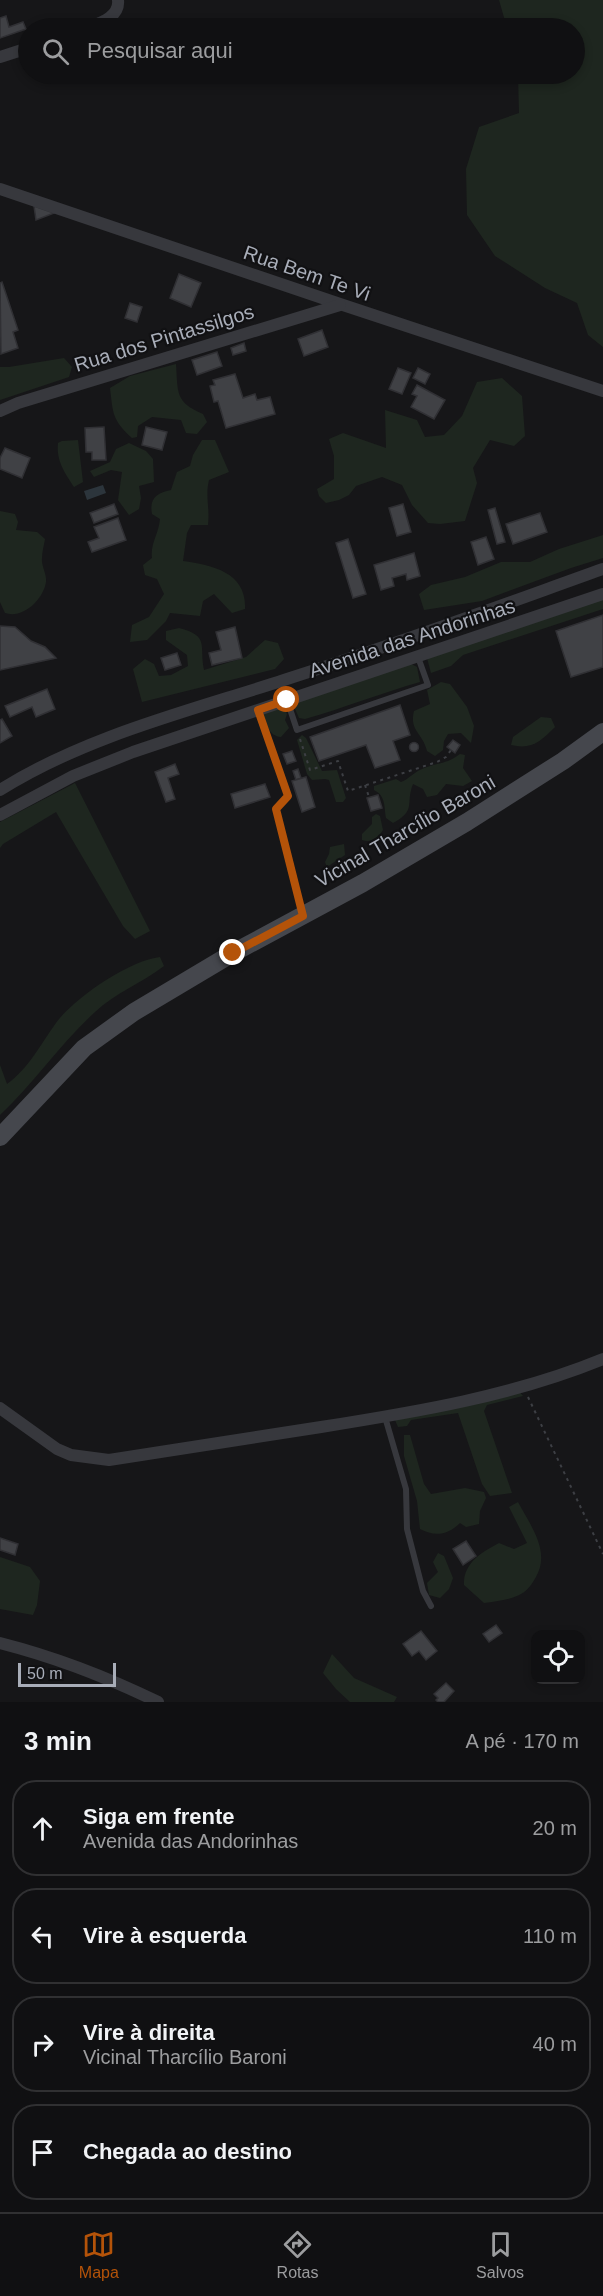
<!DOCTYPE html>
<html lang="pt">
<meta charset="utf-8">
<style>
body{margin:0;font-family:Arial,sans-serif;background:#19191b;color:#f1f3f6}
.controls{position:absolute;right:18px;bottom:18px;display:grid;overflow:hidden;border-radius:12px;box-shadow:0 3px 9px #0003}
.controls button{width:54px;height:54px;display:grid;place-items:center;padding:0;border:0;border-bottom:2px solid #303032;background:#101012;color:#f1f3f6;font:30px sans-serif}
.scale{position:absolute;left:18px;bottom:15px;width:98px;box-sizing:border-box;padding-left:6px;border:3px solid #a8adb8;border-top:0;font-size:16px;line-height:21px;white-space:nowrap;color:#a8adb8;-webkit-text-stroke:4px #111113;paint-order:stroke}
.stop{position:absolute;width:18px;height:18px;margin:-14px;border:4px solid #b45309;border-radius:50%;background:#fff}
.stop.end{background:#b45309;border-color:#fff;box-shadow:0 2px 6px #0008}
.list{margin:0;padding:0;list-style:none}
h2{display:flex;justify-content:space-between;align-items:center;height:78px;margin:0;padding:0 24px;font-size:26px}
h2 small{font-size:20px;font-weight:400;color:#9c9d9f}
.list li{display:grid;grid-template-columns:39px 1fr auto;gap:18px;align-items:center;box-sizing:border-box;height:96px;margin:0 12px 12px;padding:0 12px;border:2px solid #303032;border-radius:24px}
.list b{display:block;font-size:22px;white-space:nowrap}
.list p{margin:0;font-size:20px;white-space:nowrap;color:#9c9d9f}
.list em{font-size:20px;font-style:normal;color:#9c9d9f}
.icon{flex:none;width:33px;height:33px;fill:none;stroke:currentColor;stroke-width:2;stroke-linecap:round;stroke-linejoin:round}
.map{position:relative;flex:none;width:603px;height:1702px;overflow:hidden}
.search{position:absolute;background:#101012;box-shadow:0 3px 9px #0003;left:18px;right:18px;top:18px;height:66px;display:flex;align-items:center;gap:15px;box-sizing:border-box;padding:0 21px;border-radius:33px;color:#9c9d9f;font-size:22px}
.sheet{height:510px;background:#101012}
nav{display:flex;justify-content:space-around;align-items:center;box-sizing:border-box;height:84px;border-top:2px solid #303032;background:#101012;font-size:16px;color:#9c9d9f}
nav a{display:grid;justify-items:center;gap:3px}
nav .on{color:#b45309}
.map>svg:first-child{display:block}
.green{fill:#1e261f}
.water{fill:#2c353c}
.building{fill:#404145;stroke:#303034;stroke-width:1.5}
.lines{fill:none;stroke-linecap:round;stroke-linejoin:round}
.path{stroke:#3d3f44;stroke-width:2;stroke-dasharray:3 4.5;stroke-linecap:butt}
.service{stroke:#37383d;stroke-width:6}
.minor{stroke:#37383d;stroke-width:12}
.secondary{stroke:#45474d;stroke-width:18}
.route{stroke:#b45309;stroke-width:8}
.labels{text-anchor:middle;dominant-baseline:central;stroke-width:4.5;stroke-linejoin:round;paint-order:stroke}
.street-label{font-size:20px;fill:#a8adb8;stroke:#111113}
</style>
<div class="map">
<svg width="603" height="1702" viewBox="0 0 603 1702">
<rect width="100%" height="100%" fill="#161618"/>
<!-- green -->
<g class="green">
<polygon points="499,0 603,0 603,347 588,335 577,303 545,288 495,256 467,215 466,169 479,127 519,113 518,74 574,74 574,28 507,28"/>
<polygon points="64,358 72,367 69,377 0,400 0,367 9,367"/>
<path d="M176,364c2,29 -1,38 27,50l4,8 -10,12 -11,-1 -5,-13 -29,-3 -14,9 -1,11 -5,1c-20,-18 -19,-25 -22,-50l20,-12z"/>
<polygon points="502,378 522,396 525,436 514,446 490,440 473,468 477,483 465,521 440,524 428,523 412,505 402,485 382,477 356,486 349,495 339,500 326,503 319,496 317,489 334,479 334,456 329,439 343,433 386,448 385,410 417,420 425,437 444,435 462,416 477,382"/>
<path d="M78,440l5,42 -9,5c-9,-14 -18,-26 -16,-44l4,-2z"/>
<path d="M202,440h13l14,32 -20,8c-4,17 1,27 -1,45h-17l-4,8 -4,28c30,4 64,12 62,48l-13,4 -18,-19 -11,7 -3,15 -30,-3 -4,8 -19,19 -17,2 2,-17 17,-8 15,-23 -7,-15 -12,-4 -2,-10 9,-7c-2,-14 7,-25 8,-39l-8,-5c-3,-16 5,-21 19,-24l6,-18 13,-6 3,-11z"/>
<polygon points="129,443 146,451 153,459 154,482 139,486 141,498 139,509 129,515 118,500 122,472 111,470 94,477 90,471 110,462 116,449"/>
<path d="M0,511l15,3 3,8 -2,8 21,2 8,7c-1,6 -3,13 -3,19 -1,8 5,16 4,24 -3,18 -23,37 -41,31l-5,-11z"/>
<polygon points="603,535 603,558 571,568 482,601 424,610 419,594 431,585 465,577 501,562 530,562 559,549"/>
<polygon points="603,597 603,609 463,655 451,666 431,673 427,658"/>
<path d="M179,628c31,8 20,17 25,42l42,-13 19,-17 13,3 6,16 -9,10 -133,33 -9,-33 12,-10 9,5 5,12 12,-1 17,-9 -1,-11 -21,-15v-9z"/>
<path d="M409,663l8,4 3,15c-39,11 -76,26 -115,37l-6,-1 -7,-16z"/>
<path d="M441,682l9,2 17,23 7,19 -3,17 -10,-10 -13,1 -4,7 -1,9 -8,6 -8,-5c-4,-18 -18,-20 -13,-40l16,-7 -3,-14z"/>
<path d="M283,705l4,9 -2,6 4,8 -8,9c-12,-1 -15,-13 -18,-24z"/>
<path d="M541,717l10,1 4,9c-14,14 -23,23 -44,18l2,-8z"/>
<polygon points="302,735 306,738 322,771 337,770 346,798 343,802 336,802 329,780 325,779 312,780 307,774 297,740"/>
<path d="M460,754l5,1 -2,13 9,13 -9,5 -17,-2 -9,11 -10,2 -4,-8 -10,-5c-8,20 4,26 -20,39l-7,-5c-2,-11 0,-22 -12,-28v-4l22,-7 5,3c8,-3 13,-10 21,-13 16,-7 23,-4 38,-15z"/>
<polygon points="75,783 150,931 135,939 123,926 56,812 3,844 0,848 0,822"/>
<path d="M376,814l4,2 3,14c-5,8 -11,13 -21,10v-6l10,-10v-7z"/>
<polygon points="344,844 345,855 327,867 325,862 329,854 330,847"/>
<path d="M160,957l4,9c-22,17 -49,27 -69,46 -35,32 -61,71 -95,103v-50l7,19c22,-16 33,-39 49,-61 18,-25 74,-63 104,-66z"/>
<polygon points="518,1390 523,1396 487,1405 484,1411 512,1493 490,1496 482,1484 458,1413 411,1420 407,1426 398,1427 395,1420"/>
<path d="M404,1435h6l14,49 7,10 34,-6 19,4 2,6 -6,13 -1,13 -13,3 -6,-4c-12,12 -25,14 -40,6l-3,-28 -13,-45z"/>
<path d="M518,1502c12,23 33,49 18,75 -4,7 -8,13 -15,17 -10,6 -26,7 -37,9l-20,-18c-1,-22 18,-33 35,-42l15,6 13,-6 -18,-36z"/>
<polygon points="438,1553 444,1556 453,1578 449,1589 440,1598 429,1595 427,1583 438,1572 433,1562"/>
<polygon points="0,1557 30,1567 40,1581 37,1605 33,1615 0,1609"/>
<polygon points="332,1654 354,1678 397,1697 394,1702 350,1702 336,1689 323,1673"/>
</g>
<!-- water -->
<polygon class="water" points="103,485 106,493 87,500 84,491"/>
<!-- building -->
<g class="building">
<polygon points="6,16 9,27 23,22 26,29 0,38 0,18"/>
<polygon points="34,206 54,213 36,220"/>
<polygon points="179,274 201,283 191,307 170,298"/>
<polygon points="2,282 18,330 13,332 18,348 1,354 0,283"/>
<polygon points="130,303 142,307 137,322 125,318"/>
<polygon points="322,330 328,347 304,356 298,339"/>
<polygon points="244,343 246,351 233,355 231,348"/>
<polygon points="217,352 222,366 197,375 192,360"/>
<polygon points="398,368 411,373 402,394 389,389"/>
<polygon points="418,368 430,374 425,384 413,378"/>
<polygon points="235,374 243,398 255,394 257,400 270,397 275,414 226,428 218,401 214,402 210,386 215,385 213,380"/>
<polygon points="417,385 445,400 434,419 411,407 417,396 412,394"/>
<polygon points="104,427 106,460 92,460 92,452 86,452 85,428"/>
<polygon points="146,427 167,432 162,450 142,445"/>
<polygon points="5,448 30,458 22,478 0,469 0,458"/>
<polygon points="114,504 118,514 94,523 90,513"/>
<polygon points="403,504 411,532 397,536 389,508"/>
<polygon points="495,508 505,542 497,544 488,510"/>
<polygon points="540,513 547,532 513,544 506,524"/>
<polygon points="118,518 126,540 92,552 88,542 99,538 94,527"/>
<polygon points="486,537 494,559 478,565 471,542"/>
<polygon points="348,539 366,594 353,598 336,543"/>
<polygon points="414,553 420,576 407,580 406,574 392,578 394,586 381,590 374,565"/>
<polygon points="603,615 603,667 571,677 556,631"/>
<polygon points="0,626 15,627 31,641 45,647 56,658 0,670"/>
<polygon points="235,627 242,658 212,665 209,653 221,650 216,632"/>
<polygon points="177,653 181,665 165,670 161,658"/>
<polygon points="47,689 55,709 36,717 32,707 10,717 5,706"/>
<polygon points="400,705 410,735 393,741 400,760 375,768 366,745 319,761 310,737"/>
<polygon points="2,719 12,736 0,743 0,720"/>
<polygon points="453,740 460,745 455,753 447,747"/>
<circle cx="414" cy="747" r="4.5"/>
<polygon points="292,751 296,761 287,764 283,754"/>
<polygon points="175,764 179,774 168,778 175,799 166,802 155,772"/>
<polygon points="298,769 301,778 296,780 293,771"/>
<polygon points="306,777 315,807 302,812 292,781"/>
<polygon points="265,784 270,797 235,808 231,794"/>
<polygon points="378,795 382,808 371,811 367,798"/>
<polygon points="0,1538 18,1544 15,1555 0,1550"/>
<polygon points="466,1541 476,1556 463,1565 453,1549"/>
<polygon points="496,1625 502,1633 489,1642 483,1634"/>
<polygon points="421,1631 437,1651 426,1660 419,1651 412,1656 403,1644"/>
<polygon points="446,1683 454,1691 444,1702 438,1702 436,1700 438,1698 434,1694"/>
</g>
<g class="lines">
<!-- path -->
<g class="path">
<polyline points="262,721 288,796 276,809 299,901"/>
<polyline points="300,739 310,770 338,761 348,791 437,762 446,757 451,750"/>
<polyline points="365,785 369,797"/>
<polyline points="528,1397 603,1554"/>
</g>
<!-- service -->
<g class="service">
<polyline points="287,700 297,730 428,685 418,657"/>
<polyline points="385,1417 406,1489 407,1529 423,1591 431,1606"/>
</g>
<!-- minor -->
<g class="minor">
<path d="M87,28c13,-5 33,-11 31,-28"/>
<polyline points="0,57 28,48"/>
<polyline points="0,189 340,304 603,391"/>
<polyline points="0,411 18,403 340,305"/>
<path d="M0,790c86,-54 189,-79 284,-110 108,-34 213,-73 319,-111"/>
<polyline points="0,815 73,776 133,752 603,594"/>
<path d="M0,1408l57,41 14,6 38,5c71,-11 141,-22 212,-33 95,-15 192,-31 282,-68"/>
<path d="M0,1643c55,14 107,34 158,59"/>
</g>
<!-- secondary -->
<polyline class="secondary" points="0,1137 84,1048 134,1012 233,953 363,883 467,822 563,761 603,732"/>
</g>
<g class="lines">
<!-- route -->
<polyline class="route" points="233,953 303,916 276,809 288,796 258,710 287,700"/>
</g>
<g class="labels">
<!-- street labels -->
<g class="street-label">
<text transform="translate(307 273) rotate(19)">Rua Bem Te Vi</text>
<text transform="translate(164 338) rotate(-17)">Rua dos Pintassilgos</text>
<text transform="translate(412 638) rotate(-18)">Avenida das Andorinhas</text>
<text transform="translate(405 831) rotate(-30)">Vicinal Tharcílio Baroni</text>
</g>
</g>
</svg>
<div class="controls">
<button><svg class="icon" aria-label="locate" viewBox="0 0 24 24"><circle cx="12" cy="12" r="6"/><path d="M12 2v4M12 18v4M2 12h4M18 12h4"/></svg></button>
</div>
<div class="scale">50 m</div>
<div class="stop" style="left:287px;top:700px"></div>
<div class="stop end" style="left:233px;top:953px"></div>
<div class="search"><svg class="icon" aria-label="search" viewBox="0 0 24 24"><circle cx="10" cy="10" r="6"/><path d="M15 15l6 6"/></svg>Pesquisar aqui</div>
</div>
<section class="sheet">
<h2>3 min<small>A pé · 170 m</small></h2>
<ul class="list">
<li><svg class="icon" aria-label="ahead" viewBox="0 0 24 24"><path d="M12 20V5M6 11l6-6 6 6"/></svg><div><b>Siga em frente</b><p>Avenida das Andorinhas</p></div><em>20 m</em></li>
<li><svg class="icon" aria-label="left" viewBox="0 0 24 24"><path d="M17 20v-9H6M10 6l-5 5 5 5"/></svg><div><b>Vire à esquerda</b></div><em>110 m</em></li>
<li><svg class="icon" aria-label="right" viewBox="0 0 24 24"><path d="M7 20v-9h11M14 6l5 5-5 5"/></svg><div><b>Vire à direita</b><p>Vicinal Tharcílio Baroni</p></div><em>40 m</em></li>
<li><svg class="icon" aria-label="arrive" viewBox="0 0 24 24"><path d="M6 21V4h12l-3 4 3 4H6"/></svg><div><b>Chegada ao destino</b></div></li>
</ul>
</section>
<nav>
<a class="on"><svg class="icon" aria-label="map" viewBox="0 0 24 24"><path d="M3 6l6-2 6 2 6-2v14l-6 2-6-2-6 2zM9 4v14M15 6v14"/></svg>Mapa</a>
<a><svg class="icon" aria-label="directions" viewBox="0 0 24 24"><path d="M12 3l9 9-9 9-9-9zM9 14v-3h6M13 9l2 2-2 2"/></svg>Rotas</a>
<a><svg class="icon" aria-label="saved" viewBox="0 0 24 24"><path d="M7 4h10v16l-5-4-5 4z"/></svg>Salvos</a>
</nav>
